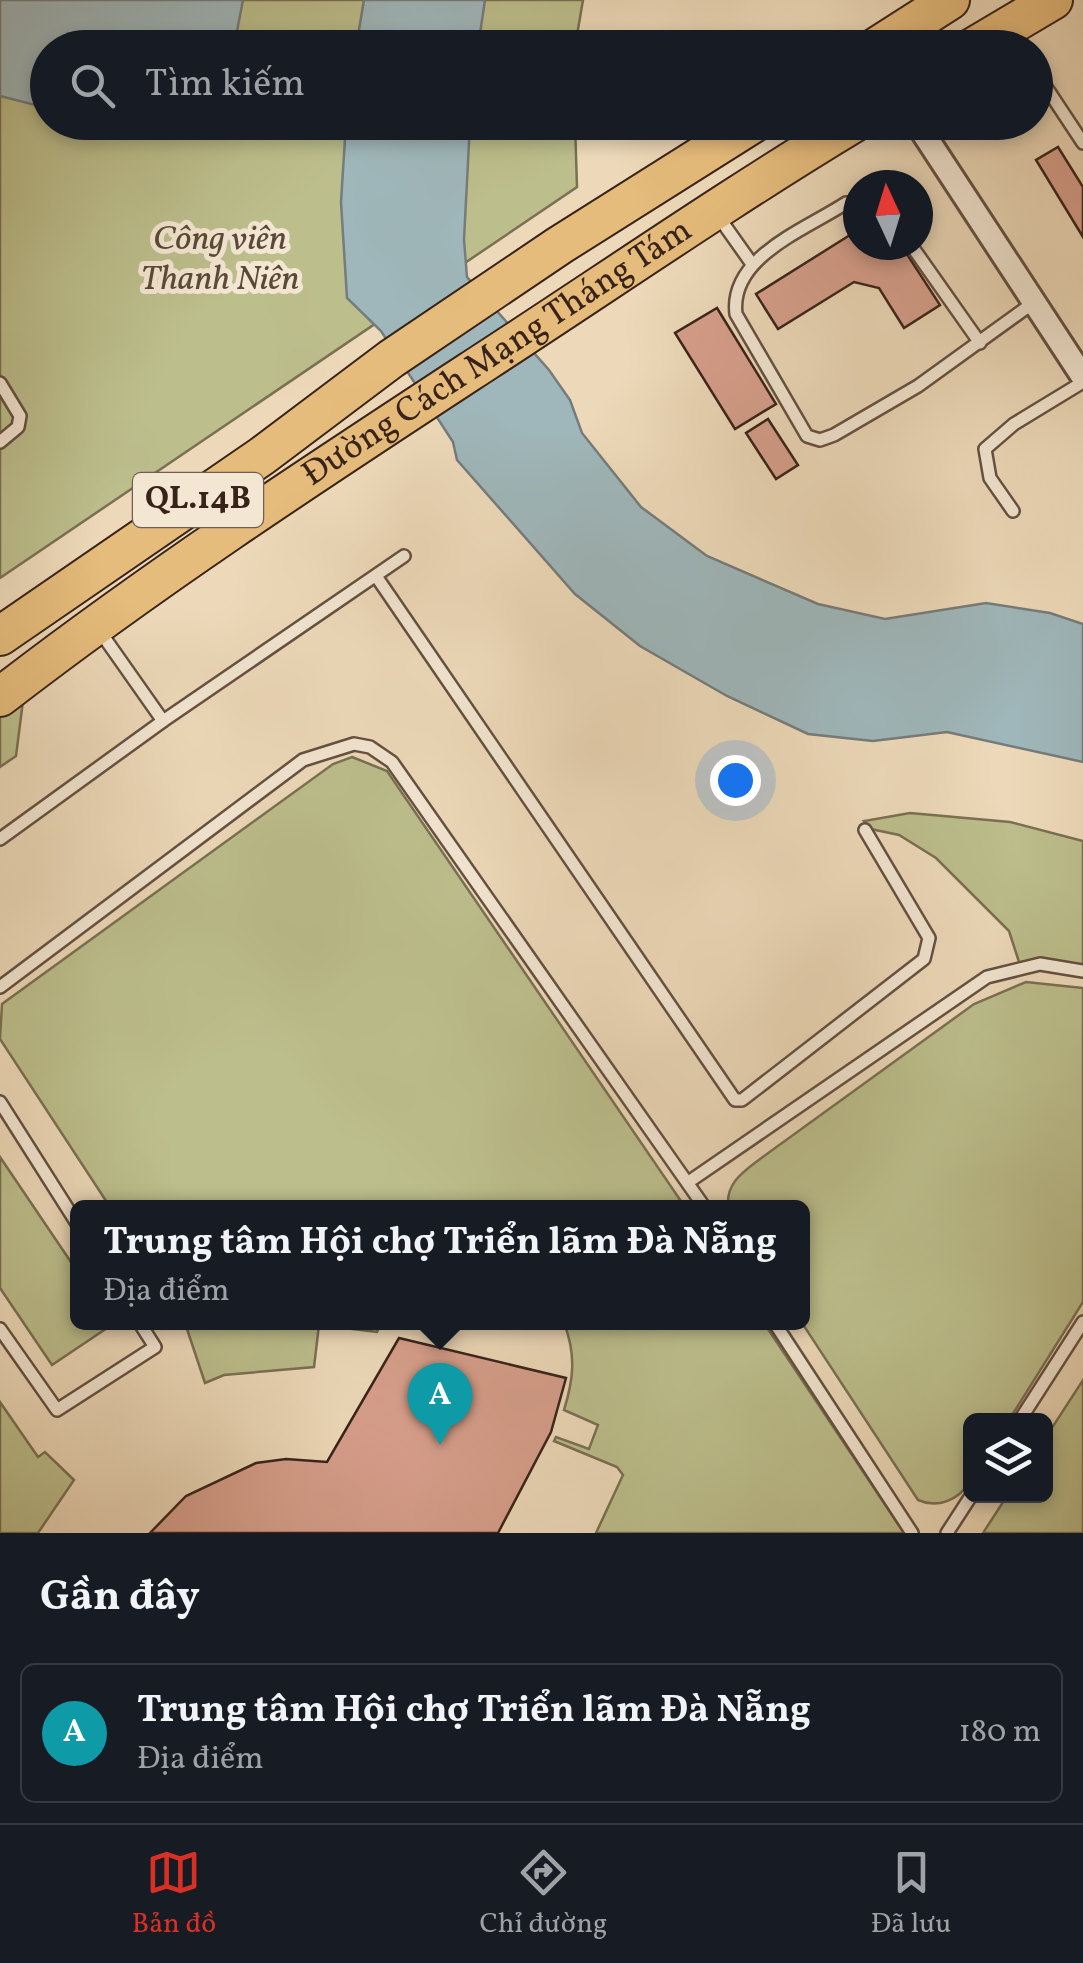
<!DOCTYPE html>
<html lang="vi">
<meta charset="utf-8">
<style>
body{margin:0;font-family:Vollkorn,serif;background:#242831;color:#f1f3f6}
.controls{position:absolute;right:30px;bottom:30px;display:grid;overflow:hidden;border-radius:15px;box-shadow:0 5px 15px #0003}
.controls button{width:90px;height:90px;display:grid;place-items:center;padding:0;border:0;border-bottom:2px solid #363941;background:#171b24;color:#f1f3f6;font:50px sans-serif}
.compass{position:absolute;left:843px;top:170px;width:90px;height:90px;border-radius:50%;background:#171b24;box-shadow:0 5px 15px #0003;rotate:356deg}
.you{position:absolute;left:735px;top:780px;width:35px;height:35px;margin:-25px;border:8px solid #fff;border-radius:50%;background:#1a73e8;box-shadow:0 0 0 15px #1a73e833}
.badge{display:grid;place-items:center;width:65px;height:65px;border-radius:50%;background:#d93025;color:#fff;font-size:32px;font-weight:700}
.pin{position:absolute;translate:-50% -82px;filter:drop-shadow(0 2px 5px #0008)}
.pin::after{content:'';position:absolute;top:52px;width:35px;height:30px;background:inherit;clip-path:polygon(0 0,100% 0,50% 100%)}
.popup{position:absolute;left:70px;top:1200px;width:740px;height:130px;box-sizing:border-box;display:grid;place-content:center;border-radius:15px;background:#171b24;filter:drop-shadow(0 2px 8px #0005);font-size:32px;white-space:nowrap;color:#9ea1a6}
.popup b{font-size:38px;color:#f1f3f6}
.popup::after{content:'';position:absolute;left:50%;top:100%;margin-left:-20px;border:20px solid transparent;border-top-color:#171b24}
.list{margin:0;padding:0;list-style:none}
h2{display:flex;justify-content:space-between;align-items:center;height:130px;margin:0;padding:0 40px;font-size:42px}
h2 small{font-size:32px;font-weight:400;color:#9ea1a6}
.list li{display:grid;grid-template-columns:65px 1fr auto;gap:30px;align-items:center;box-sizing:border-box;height:140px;margin:0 20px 20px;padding:0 20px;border:2px solid #363941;border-radius:15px}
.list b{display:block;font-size:38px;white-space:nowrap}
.list p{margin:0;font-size:32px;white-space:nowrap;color:#9ea1a6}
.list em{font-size:32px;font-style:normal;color:#9ea1a6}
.icon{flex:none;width:55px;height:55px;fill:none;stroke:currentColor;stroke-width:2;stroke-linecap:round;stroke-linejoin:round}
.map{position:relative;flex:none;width:1083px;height:1533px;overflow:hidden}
.search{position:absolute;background:#171b24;box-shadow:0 5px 15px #0003;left:30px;right:30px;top:30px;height:110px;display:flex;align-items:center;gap:25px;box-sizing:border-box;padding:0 35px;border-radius:55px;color:#9ea1a6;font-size:38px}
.sheet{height:290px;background:#171b24}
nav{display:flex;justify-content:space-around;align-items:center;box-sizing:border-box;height:140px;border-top:2px solid #363941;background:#171b24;font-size:28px;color:#9ea1a6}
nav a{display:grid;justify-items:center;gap:5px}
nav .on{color:#d93025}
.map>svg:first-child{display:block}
.green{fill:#bcbe8c;stroke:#7a7053;stroke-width:2.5}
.water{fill:#9fb7bb;stroke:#767c7b;stroke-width:2.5}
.building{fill:#d79f8c;stroke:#38231a;stroke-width:2.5}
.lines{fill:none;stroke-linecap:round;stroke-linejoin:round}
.service-casing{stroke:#655042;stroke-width:16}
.minor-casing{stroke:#655042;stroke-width:28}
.trunk-casing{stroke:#38231a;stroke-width:42}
.service{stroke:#f3e6d2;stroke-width:11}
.minor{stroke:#f3e6d2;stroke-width:22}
.trunk{stroke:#e6bc7c;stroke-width:38}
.labels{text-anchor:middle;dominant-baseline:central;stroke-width:10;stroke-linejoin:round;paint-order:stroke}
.shield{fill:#f3e6d2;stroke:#705e51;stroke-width:2.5}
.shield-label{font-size:32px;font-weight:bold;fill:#38231a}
.park-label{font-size:35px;font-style:italic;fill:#594a36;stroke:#f3e6d2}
.street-label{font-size:35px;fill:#38231a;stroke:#f3e6d2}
</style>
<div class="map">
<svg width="1083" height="1533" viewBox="0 0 1083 1533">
<rect width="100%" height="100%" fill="#edd9b9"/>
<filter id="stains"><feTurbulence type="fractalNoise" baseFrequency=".002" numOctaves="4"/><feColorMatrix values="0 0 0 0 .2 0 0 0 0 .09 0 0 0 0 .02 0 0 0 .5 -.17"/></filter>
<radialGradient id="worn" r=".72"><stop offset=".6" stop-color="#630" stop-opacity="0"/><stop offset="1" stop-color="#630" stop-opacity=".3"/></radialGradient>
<!-- green -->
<g class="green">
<polygon points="0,0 583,0 575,47 48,48 48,122 575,123 577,187 0,578"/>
<polygon points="23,701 16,756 0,767 0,717"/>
<polygon points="352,757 387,771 685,1207 110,1207 0,1039 2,1004 333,764"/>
<polygon points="910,813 1010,822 1083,841 1083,971 1020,965 1009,931 936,858 899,835 871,829 864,821"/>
<path d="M1026,982l57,6v314l-74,118h-39v62c-12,18 -32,27 -52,18l-116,-177v-115l-74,-1c-2,-24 14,-34 32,-48l214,-155z"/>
<polygon points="0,1157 77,1271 78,1322 113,1324 52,1365 0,1288"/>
<polygon points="185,1323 185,1322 381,1323 377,1332 319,1325 314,1367 224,1375 205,1383"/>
<path d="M564,1323h200l140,210h-308l27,-58 -6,-8 -63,-26 2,-4 33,12 9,-24 -34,-15c10,-32 12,-56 0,-87z"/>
<polygon points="1083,1380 1083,1533 983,1533 1007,1496 1046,1496 1046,1437"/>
<polygon points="0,1402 38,1457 45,1452 74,1480 38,1533 0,1533"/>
</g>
<!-- water -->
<g class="water">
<polygon points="0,0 243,0 234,47 48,48 47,108 0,96"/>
<polygon points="364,0 485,0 478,47 356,47"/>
<polygon points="346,123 470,123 464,240 467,277 549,370 570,400 582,433 641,507 707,556 818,604 885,619 986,603 1050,613 1083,624 1083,762 947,732 873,741 808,734 727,696 640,646 575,594 457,460 453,442 381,331 347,298 341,202"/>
</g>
<!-- building -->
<g class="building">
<polygon points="1058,147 1083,187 1083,237 1036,160"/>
<polygon points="858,230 858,245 901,245 940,305 904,328 879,288 854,282 778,329 756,294"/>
<polygon points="717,308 776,404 735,429 675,333"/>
<polygon points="768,419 798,465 776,479 746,433"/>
<polygon points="399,1338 566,1378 551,1432 498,1533 150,1533 186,1496 256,1463 286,1459 327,1462"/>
</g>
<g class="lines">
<defs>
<g id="service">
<polyline points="1036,72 1083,143"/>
<path d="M858,203h-12c-41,27 -117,54 -110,111l71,122 13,4 14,-5 84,-49 115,-83"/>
<polyline points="718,216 752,264"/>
<polyline points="911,245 980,343"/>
<polyline points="0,383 20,416 18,427 0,442"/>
<polyline points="1013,511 990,478 985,449 1014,424 1083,382"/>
<polyline points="376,576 735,1100 742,1100 924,959 929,938 865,830"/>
<polyline points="99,630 163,721"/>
<polyline points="0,839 163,721 404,556"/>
<polyline points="0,987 303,760 354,744 370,747 392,762 705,1208"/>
<polyline points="0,1102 78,1225"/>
<polyline points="690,1181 987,977 1040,964 1083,971"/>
<polyline points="774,1322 912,1533"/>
<polyline points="0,1329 57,1410 155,1347 139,1322"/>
<polyline points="1020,1420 1083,1322"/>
<polyline points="947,1533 971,1496"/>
</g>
<polyline id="minor" points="916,122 1083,377"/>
<g id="trunk">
<polyline points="875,48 950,0"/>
<polyline points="972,48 1053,0"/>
<polyline points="0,636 262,456 391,359 560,245 755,122"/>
<path id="s1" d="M0,697c155,-120 321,-228 486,-336 123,-80 243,-163 369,-239"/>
</g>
</defs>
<!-- service casing -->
<use href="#service" class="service-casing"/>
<!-- minor casing -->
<use href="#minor" class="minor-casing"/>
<!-- trunk casing -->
<use href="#trunk" class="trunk-casing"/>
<!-- service -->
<use href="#service" class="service"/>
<!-- minor -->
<use href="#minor" class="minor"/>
<!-- trunk -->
<use href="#trunk" class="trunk"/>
</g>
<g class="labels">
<!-- shield labels -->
<rect class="shield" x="133" y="473" width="130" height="54" rx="8"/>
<g class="shield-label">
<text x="198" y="500">QL.14B</text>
</g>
<!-- park labels -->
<g class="park-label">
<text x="220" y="240">Công viên<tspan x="220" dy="40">Thanh Niên</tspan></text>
</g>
<!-- street labels -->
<g class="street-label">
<text stroke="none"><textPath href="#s1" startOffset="605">Đường Cách Mạng Tháng Tám</textPath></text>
</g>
</g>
<rect width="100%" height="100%" filter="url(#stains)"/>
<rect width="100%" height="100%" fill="url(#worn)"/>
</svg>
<div class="controls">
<button><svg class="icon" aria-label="layers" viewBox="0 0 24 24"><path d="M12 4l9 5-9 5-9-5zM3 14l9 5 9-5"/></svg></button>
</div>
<svg class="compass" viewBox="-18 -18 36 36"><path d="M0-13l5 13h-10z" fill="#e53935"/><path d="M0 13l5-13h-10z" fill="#9ea1a6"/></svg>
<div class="you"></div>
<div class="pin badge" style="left:440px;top:1445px;background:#0f9aa8">A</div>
<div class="popup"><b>Trung tâm Hội chợ Triển lãm Đà Nẵng</b>Địa điểm</div>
<div class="search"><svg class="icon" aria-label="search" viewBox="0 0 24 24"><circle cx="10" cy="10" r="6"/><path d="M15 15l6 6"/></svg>Tìm kiếm</div>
</div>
<section class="sheet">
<h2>Gần đây<small></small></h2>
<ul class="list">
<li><span class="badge" style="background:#0f9aa8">A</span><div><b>Trung tâm Hội chợ Triển lãm Đà Nẵng</b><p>Địa điểm</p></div><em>180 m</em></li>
</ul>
</section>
<nav>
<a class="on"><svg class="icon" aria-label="map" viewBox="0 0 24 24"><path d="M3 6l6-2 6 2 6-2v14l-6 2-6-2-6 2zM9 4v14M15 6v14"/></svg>Bản đồ</a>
<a><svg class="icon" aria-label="directions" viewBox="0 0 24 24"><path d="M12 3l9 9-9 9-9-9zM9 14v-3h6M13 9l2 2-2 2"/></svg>Chỉ đường</a>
<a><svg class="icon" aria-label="saved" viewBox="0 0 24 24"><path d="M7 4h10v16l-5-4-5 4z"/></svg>Đã lưu</a>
</nav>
